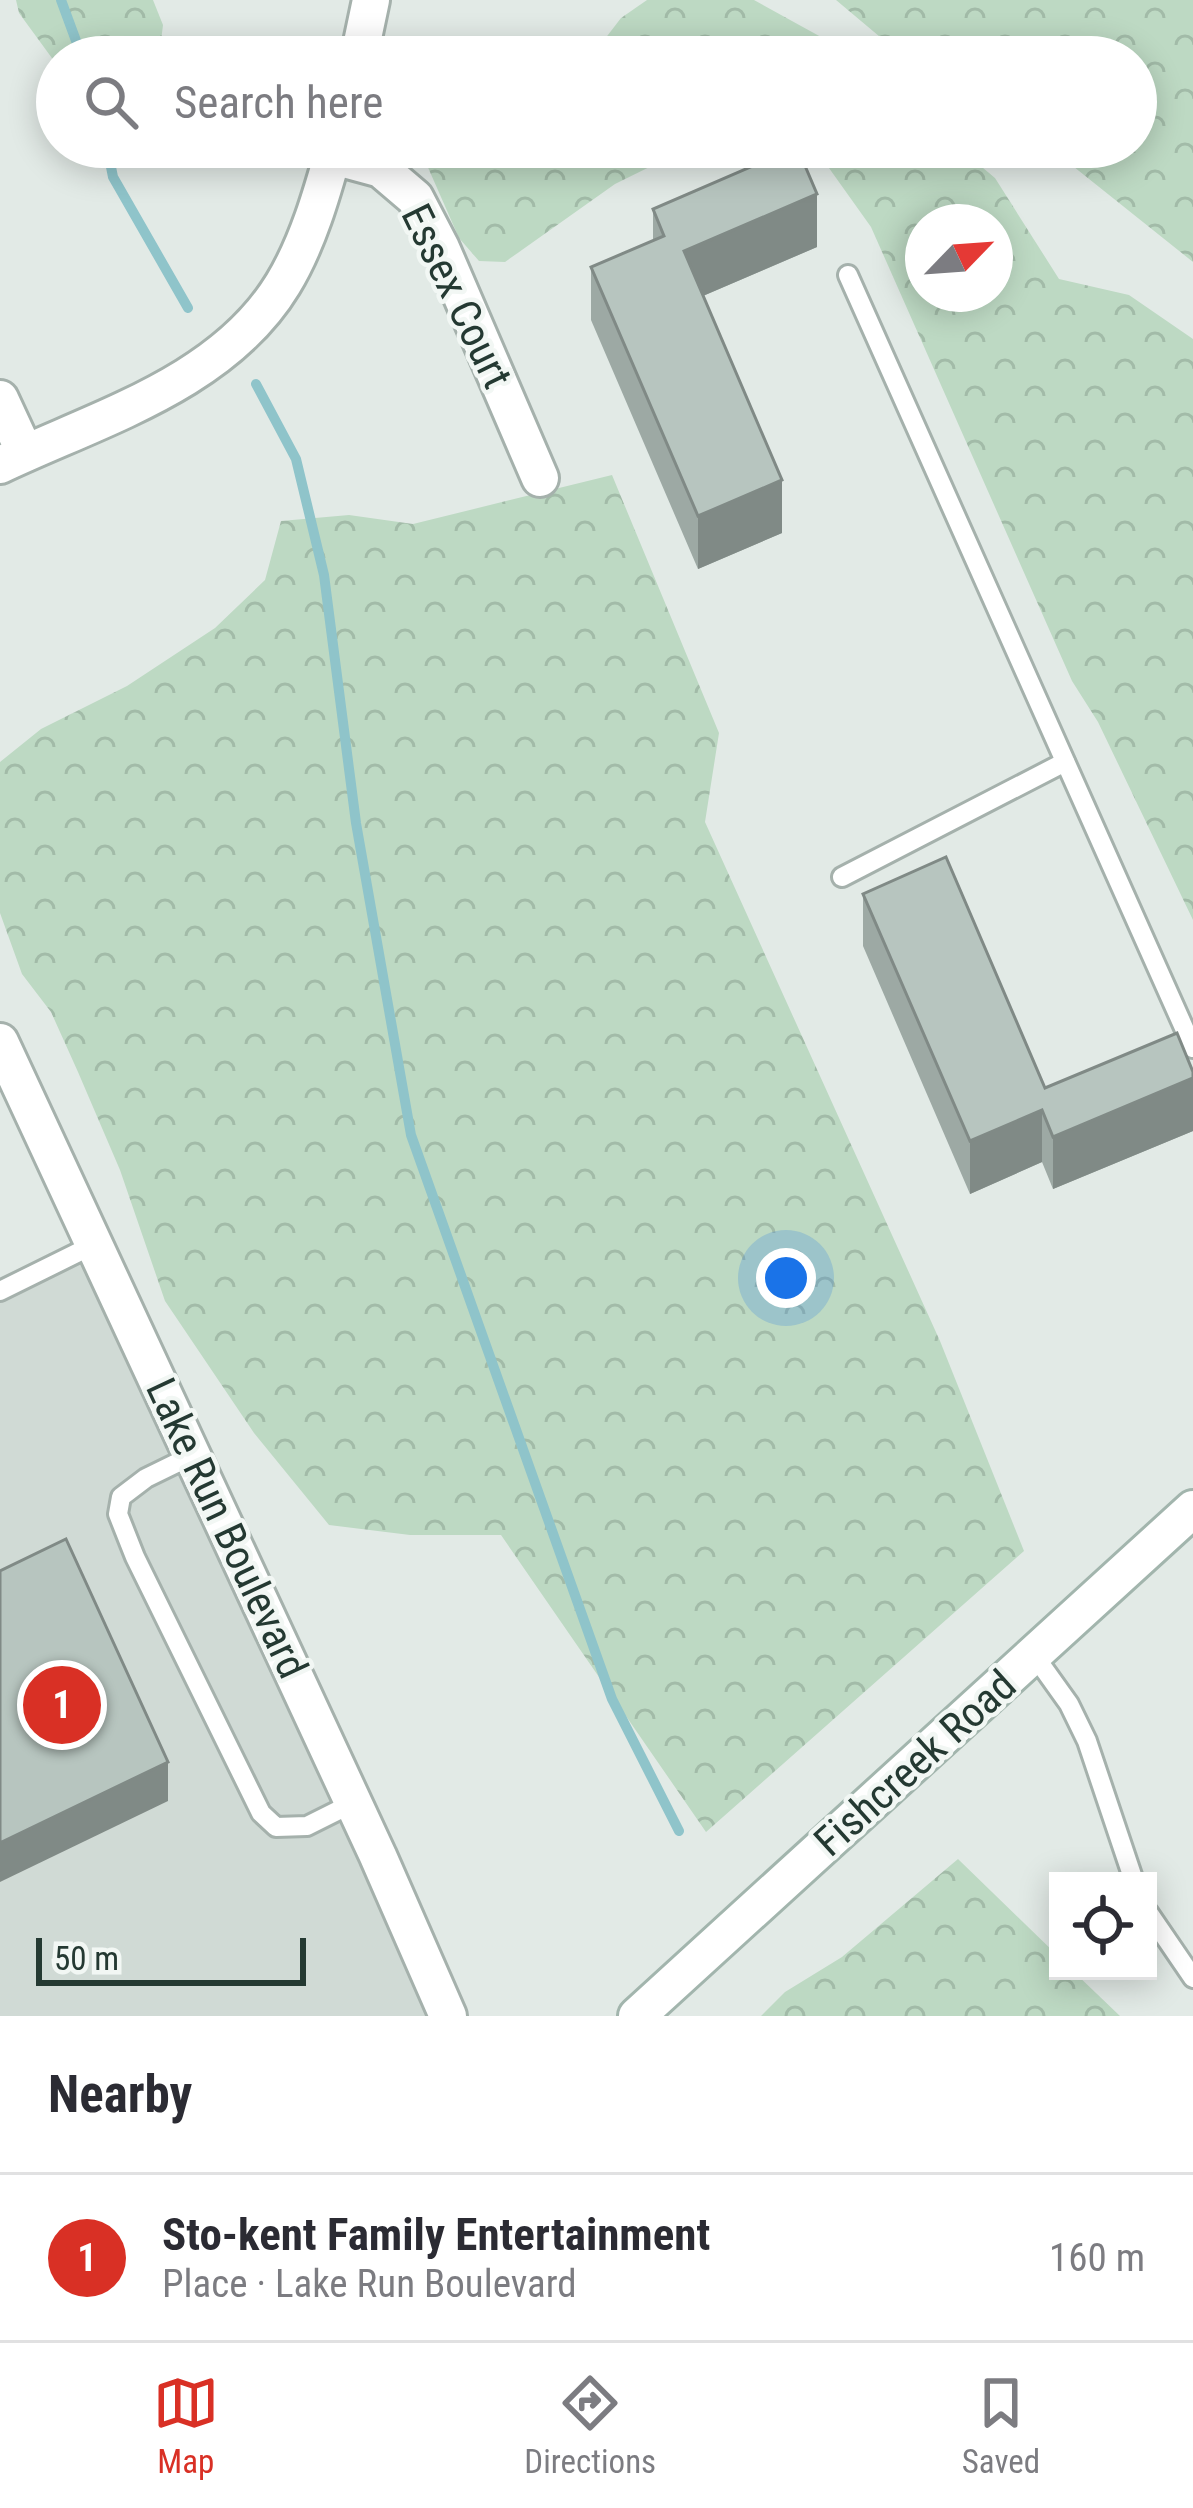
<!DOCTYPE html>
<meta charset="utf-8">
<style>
body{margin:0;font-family:"Roboto Condensed",sans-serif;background:#f2f2f3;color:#2b2b33}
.controls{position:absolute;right:36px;bottom:36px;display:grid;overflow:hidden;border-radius:0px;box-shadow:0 6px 30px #0003}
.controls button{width:108px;height:108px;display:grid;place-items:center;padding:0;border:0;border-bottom:3px solid #e1e1e2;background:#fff;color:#2b2b33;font:60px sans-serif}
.compass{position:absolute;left:905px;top:204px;width:108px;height:108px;border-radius:50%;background:#fff;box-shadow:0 6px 30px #0003;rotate:65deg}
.scale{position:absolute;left:36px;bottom:30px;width:270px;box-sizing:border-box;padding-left:12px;border:6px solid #243932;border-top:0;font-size:33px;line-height:42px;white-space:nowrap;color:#243932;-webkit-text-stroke:9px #f2f7f4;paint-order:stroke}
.you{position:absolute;left:786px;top:1278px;width:42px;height:42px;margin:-30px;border:9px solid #fff;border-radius:50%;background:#1a73e8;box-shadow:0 0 0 18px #1a73e833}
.badge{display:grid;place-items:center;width:78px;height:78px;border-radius:50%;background:#d93025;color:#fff;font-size:39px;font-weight:700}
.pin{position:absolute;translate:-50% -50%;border:6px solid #fff;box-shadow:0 3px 12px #0006}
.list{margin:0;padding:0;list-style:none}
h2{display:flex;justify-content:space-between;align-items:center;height:156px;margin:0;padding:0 48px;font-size:51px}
h2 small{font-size:39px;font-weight:400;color:#7c7c81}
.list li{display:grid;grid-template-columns:78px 1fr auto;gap:36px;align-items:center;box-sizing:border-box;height:168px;padding:0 48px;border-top:3px solid #e1e1e2}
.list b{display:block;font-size:45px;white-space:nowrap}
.list p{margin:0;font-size:39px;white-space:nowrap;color:#7c7c81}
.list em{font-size:39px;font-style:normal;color:#7c7c81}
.icon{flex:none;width:66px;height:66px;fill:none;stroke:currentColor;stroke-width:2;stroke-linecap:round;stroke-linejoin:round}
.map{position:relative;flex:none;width:1193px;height:2016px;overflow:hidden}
.search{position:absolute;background:#fff;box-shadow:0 6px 30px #0003;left:36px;right:36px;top:36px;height:132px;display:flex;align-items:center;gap:30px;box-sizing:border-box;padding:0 42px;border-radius:66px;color:#7c7c81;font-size:45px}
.sheet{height:324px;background:#fff}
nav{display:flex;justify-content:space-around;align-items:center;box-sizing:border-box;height:168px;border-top:3px solid #e1e1e2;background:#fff;font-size:33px;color:#7c7c81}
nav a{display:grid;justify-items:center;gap:6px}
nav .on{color:#d93025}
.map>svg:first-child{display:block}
.built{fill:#d0dad5}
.forest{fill:url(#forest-crowns);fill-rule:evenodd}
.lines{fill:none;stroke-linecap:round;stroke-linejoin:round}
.stream{stroke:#8fc4ca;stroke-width:10}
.service-casing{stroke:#a5b1ac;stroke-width:24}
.minor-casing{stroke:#a5b1ac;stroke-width:42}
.secondary-casing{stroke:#a2b5ad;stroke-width:42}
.service{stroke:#fff;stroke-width:18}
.minor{stroke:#fff;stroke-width:36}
.secondary{stroke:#fff;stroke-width:36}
.wall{fill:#9da9a4}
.shaded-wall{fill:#808a86}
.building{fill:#b7c5bf;stroke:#808a86;stroke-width:3}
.labels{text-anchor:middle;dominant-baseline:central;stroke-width:9;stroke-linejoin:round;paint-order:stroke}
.street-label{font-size:42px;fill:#243932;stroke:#f2f7f4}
</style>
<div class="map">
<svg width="1193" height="2016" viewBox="0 0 1193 2016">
<defs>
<pattern id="forest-crowns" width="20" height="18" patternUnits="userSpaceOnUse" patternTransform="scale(3)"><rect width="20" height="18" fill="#bdd9c3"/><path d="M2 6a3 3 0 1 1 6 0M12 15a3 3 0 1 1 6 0" fill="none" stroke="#a2bba8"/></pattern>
</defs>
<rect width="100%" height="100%" fill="#e2eae6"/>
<!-- built -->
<polygon class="built" points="95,1244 448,2016 0,2016 0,1291"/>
<!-- forest -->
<g class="forest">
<polygon points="16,0 153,0 163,25 159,57 57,57 57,65 19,13"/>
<polygon points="647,0 754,0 821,37 846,57 591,57 621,18"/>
<polygon points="836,0 1193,0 1193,262 1049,147 1136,147 1136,57 912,57 886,42"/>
<polygon points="419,147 690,147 615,184 505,262 479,261 459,238"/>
<path d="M814,147h144l37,31 64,101 70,16 64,44v581l-95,-198 -26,-41 -201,-454zM923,222h72v72h-72z"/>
<polygon points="612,475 719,733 705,822 940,1341 1024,1551 706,1832 501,1535 410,1535 329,1525 254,1433 165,1301 120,1170 78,1072 51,1012 22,974 0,913 0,762 41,729 127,686 215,628 265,580 281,521 349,515 413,524"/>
<polygon points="958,1859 1058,1956 1058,1971 1073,1971 1120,2016 761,2016 785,1992 842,1957"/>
</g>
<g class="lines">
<!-- stream -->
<g class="stream">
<polyline points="61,0 82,57"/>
<polyline points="107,147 113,177 188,308"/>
<polyline points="256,384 296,459 324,575 356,823 411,1135 612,1699 679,1831"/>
</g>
<defs>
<g id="service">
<polyline points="848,275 1193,1048"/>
<polyline points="842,877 1065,762"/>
<polyline points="0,1291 95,1244"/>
<polyline points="193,1455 146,1478 121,1497 118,1514 135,1557 261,1813 276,1827 307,1826 353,1803"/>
<polyline points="1034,1655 1069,1704 1087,1741 1134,1881"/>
<polyline points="1148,1912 1193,1978"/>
</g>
<g id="minor">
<polyline points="359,57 371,0"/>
<polyline points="333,156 381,169 415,198 441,248 540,478"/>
<polyline points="0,399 25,453"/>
<path d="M0,465c99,-47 223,-82 283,-181 25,-41 39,-91 52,-137"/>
<polyline points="0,1042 378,1856 448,2016"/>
</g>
<polyline id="secondary" points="637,2016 1193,1509"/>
</defs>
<!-- service casing -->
<use href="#service" class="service-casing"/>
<!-- minor casing -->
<use href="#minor" class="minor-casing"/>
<!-- secondary casing -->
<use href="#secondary" class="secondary-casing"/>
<!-- service -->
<use href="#service" class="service"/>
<!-- minor -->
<use href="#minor" class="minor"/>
<!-- secondary -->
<use href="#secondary" class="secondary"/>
</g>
<!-- wall -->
<g class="wall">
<polygon points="653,209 817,247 703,296 782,533 698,569 591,320 591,267 653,241"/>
<polygon points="863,894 1045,1088 1193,1072 1193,1131 1053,1189 1042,1162 970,1194 863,946"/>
</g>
<!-- shaded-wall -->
<g class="shaded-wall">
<polygon points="817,194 817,247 684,304 684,251"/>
<polygon points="782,480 782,533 698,569 698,516"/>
<polygon points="1193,1078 1193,1131 1053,1189 1053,1137"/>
<polygon points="1042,1110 1042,1162 970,1194 970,1141"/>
<polygon points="168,1762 168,1801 0,1882 0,1843"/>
</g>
<!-- building -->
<g class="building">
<polygon points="797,147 817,194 684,251 782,480 698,516 591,267 664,236 653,209"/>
<polygon points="946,857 1045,1088 1177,1033 1193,1072 1193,1078 1053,1137 1042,1110 970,1141 863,894"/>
<polygon points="66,1539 168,1762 0,1843 0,1571"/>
</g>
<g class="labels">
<!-- street labels -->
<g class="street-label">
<text transform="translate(457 296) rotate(64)">Essex Court</text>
<text transform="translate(227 1528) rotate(65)">Lake Run Boulevard</text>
<text transform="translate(915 1763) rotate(-42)">Fishcreek Road</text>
</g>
</g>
</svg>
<div class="controls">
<button><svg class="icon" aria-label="locate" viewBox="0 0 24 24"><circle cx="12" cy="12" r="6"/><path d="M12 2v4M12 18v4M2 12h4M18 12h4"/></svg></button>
</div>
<svg class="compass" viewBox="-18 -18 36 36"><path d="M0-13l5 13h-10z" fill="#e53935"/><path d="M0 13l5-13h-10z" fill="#7c7c81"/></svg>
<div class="scale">50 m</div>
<div class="you"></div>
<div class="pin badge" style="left:62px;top:1705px">1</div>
<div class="search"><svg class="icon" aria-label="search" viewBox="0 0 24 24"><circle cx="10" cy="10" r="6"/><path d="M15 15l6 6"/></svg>Search here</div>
</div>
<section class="sheet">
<h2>Nearby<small></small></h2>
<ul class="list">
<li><span class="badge">1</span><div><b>Sto-kent Family Entertainment</b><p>Place · Lake Run Boulevard</p></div><em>160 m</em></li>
</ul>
</section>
<nav>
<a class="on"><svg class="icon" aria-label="map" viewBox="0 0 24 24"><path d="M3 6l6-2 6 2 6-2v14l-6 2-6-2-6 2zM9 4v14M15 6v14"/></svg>Map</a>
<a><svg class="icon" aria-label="directions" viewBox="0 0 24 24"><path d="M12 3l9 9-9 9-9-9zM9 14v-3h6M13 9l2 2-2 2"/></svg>Directions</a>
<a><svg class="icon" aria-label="saved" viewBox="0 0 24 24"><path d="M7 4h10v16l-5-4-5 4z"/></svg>Saved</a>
</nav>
